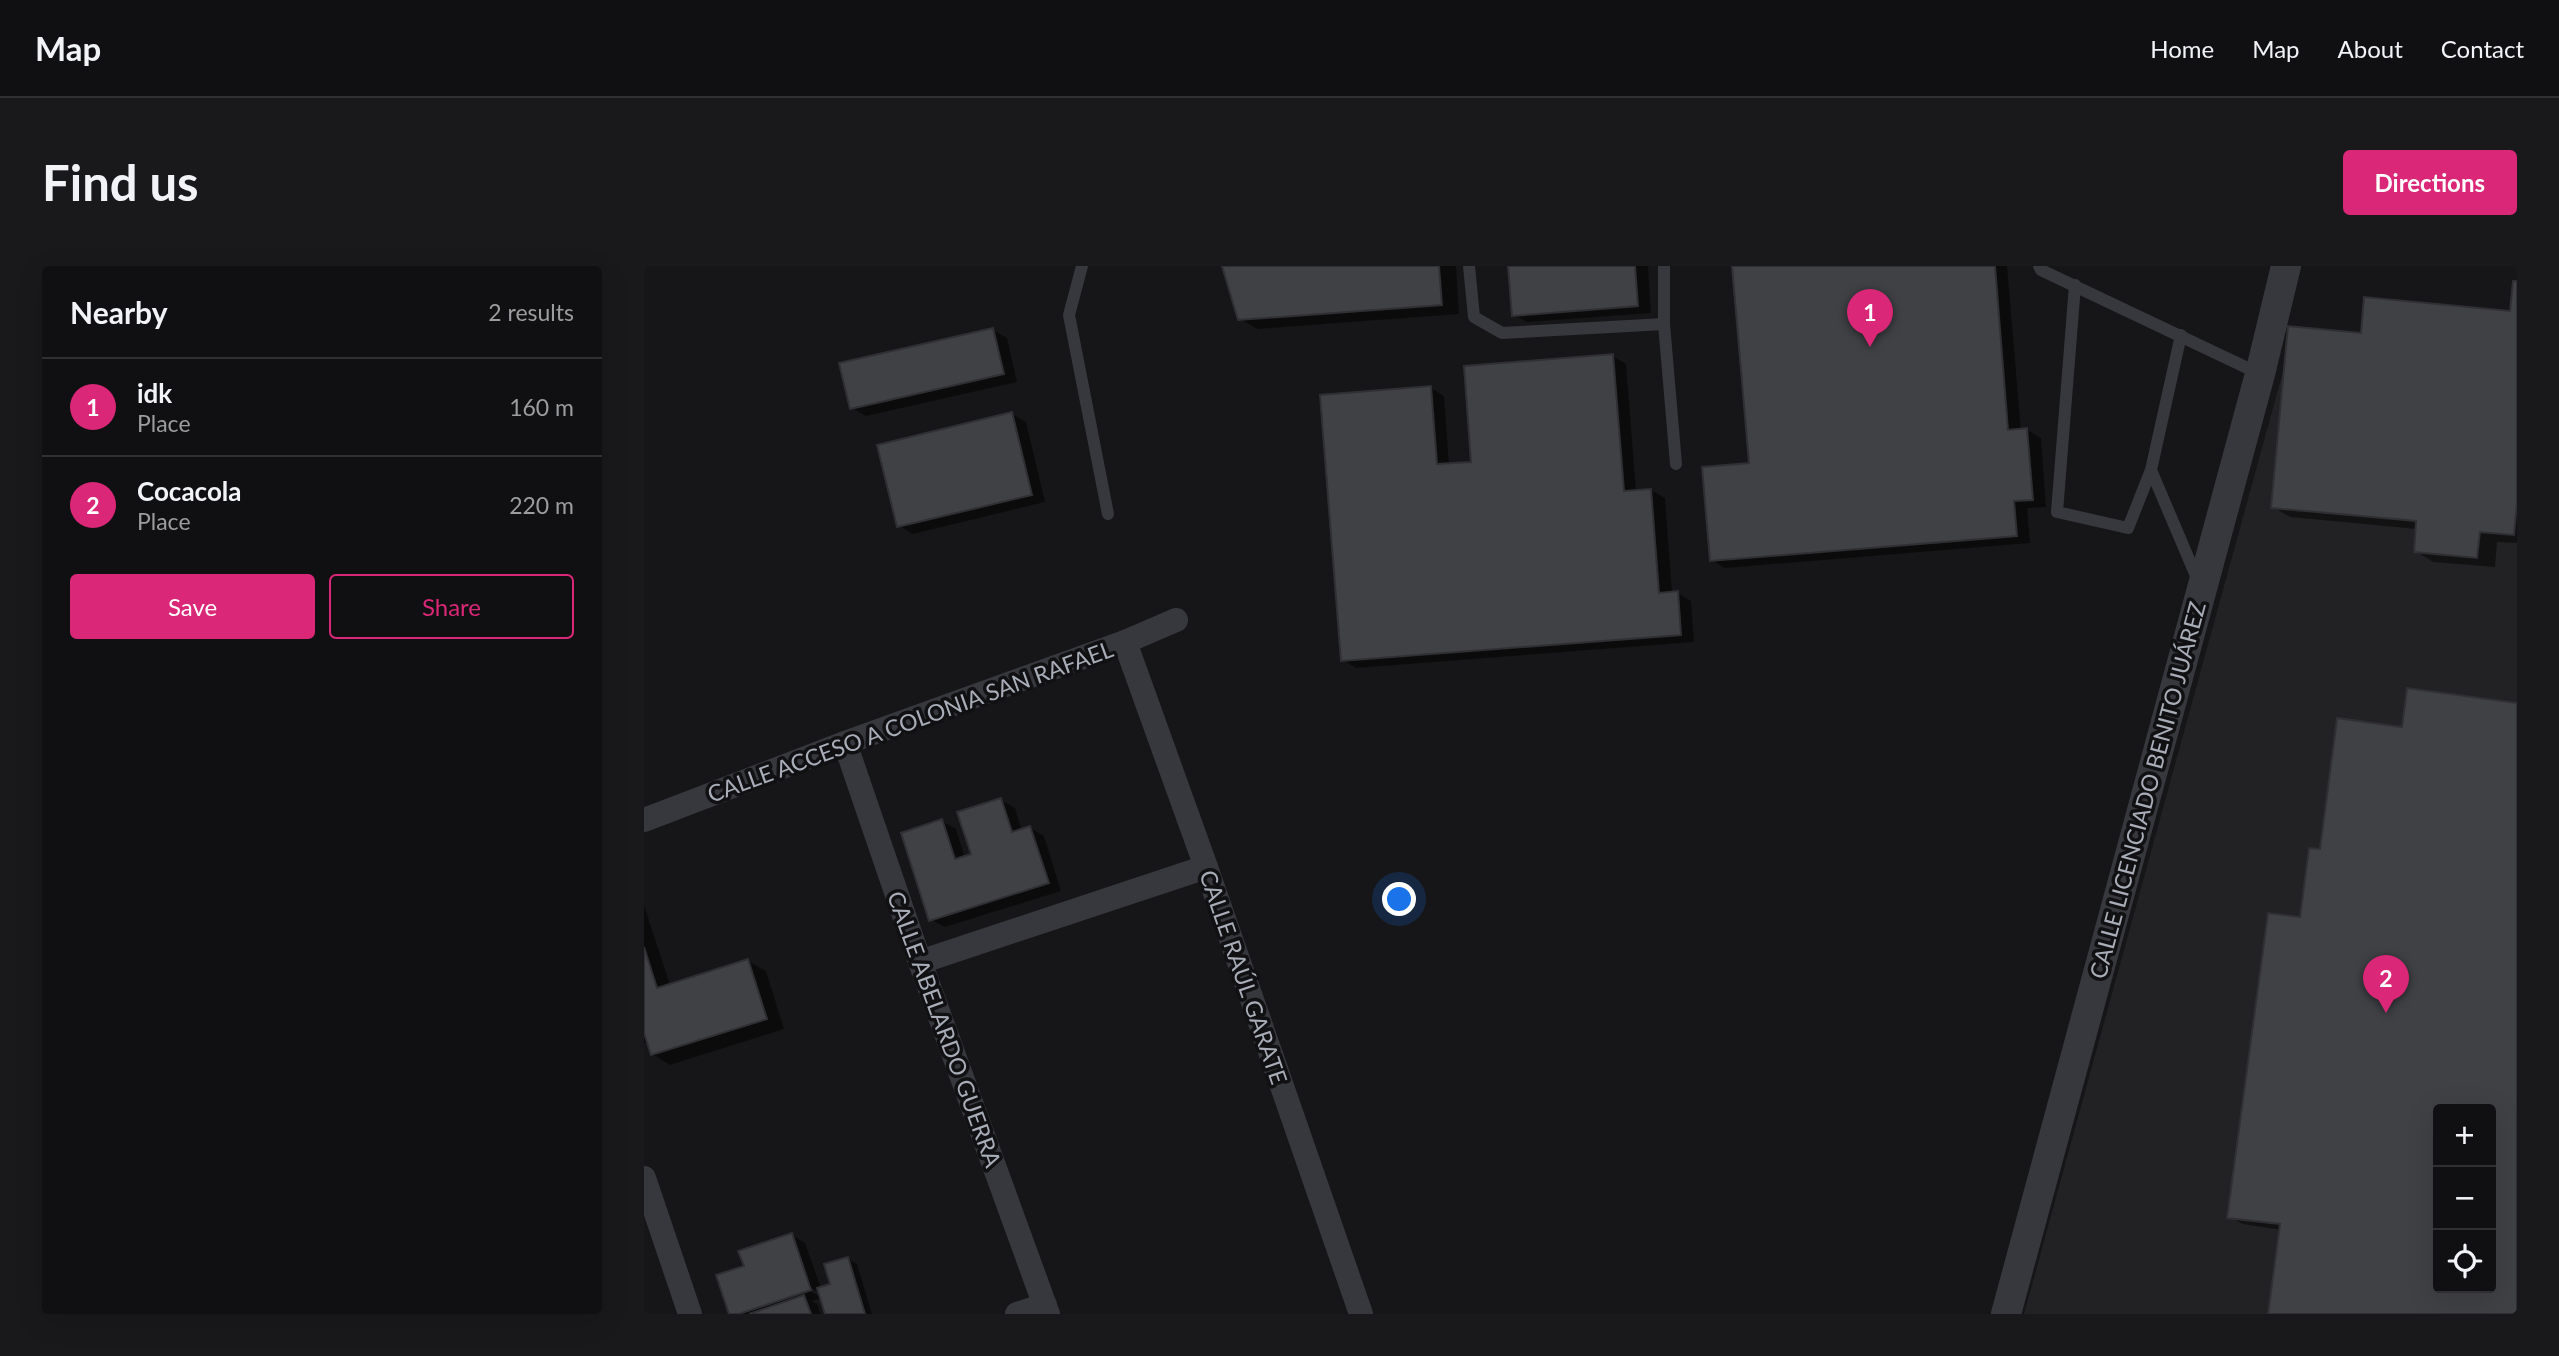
<!DOCTYPE html>
<meta charset="utf-8">
<style>
body{margin:0;font-family:Lato,sans-serif;background:#19191b;color:#f1f3f6}
.controls{position:absolute;right:21px;bottom:21px;display:grid;overflow:hidden;border-radius:7px;box-shadow:0 7px 28px #0002}
.controls button{width:63px;height:63px;display:grid;place-items:center;padding:0;border:0;border-bottom:2px solid #303032;background:#101012;color:#f1f3f6;font:35px sans-serif}
.you{position:absolute;left:756px;top:634px;width:24px;height:24px;margin:-18px;border:5px solid #fff;border-radius:50%;background:#1a73e8;box-shadow:0 0 0 10px #1a73e833}
.badge{display:grid;place-items:center;width:46px;height:46px;border-radius:50%;background:#db2777;color:#fff;font-size:23px;font-weight:700}
.pin{position:absolute;translate:-50% -58px;filter:drop-shadow(0 2px 4px #0008)}
.pin::after{content:'';position:absolute;top:37px;width:24px;height:21px;background:inherit;clip-path:polygon(0 0,100% 0,50% 100%)}
.list{margin:0;padding:0;list-style:none}
h2{display:flex;justify-content:space-between;align-items:center;height:91px;margin:0;padding:0 28px;font-size:30px}
h2 small{font-size:23px;font-weight:400;color:#9c9d9f}
.list li{display:grid;grid-template-columns:46px 1fr auto;gap:21px;align-items:center;box-sizing:border-box;height:98px;padding:0 28px;border-top:2px solid #303032}
.list b{display:block;font-size:26px;white-space:nowrap}
.list p{margin:0;font-size:23px;white-space:nowrap;color:#9c9d9f}
.list em{font-size:23px;font-style:normal;color:#9c9d9f}
.actions{display:flex;gap:14px;padding:21px 28px}
.actions a{flex:1;padding:16px 0;border:2px solid #db2777;border-radius:7px;text-align:center;font-size:24px;color:#db2777}
.actions .main{background:#db2777;color:#fff}
.icon{flex:none;width:38px;height:38px;fill:none;stroke:currentColor;stroke-width:2;stroke-linecap:round;stroke-linejoin:round}
.map{position:relative;flex:none;width:1873px;height:1048px;overflow:hidden;border-radius:7px}
header{display:flex;align-items:center;gap:42px;box-sizing:border-box;height:98px;padding:0 35px;background:#101012;border-bottom:2px solid #303032}
header strong{font-size:33px}
nav{display:flex;gap:38px;margin-inline-start:auto;font-size:24px}
.intro{display:flex;align-items:center;justify-content:space-between;box-sizing:border-box;height:168px;padding:0 42px}
h1{margin:0;font-size:49px}
.button{padding:18px 32px;border-radius:7px;background:#db2777;color:#fff;font-size:24px;font-weight:700}
main{display:flex;gap:42px;padding:0 42px}
aside{flex:1;background:#101012;border-radius:7px;box-shadow:0 7px 28px #0002}
.map>svg:first-child{display:block}
.built{fill:#222225;fill-rule:evenodd}
.shadow{fill:#0007;fill-rule:evenodd}
.building{fill:#404145;stroke:#303034;stroke-width:2;fill-rule:evenodd}
.lines{fill:none;stroke-linecap:round;stroke-linejoin:round}
.service{stroke:#37383d;stroke-width:12}
.minor{stroke:#37383d;stroke-width:24}
.tertiary{stroke:#37383d;stroke-width:30}
.labels{text-anchor:middle;dominant-baseline:central;stroke-width:7;stroke-linejoin:round;paint-order:stroke}
.street-label{font-size:23px;fill:#a8adb8;stroke:#111113}
</style>
<header>
<strong>Map</strong>
<nav><a>Home</a><a>Map</a><a>About</a><a>Contact</a></nav>
</header>
<div class="intro"><h1>Find us</h1><a class="button">Directions</a></div>
<main>
<aside>
<h2>Nearby<small>2 results</small></h2>
<ul class="list">
<li><span class="badge">1</span><div><b>idk</b><p>Place</p></div><em>160 m</em></li>
<li><span class="badge">2</span><div><b>Cocacola</b><p>Place</p></div><em>220 m</em></li>
</ul>
<div class="actions"><a class="main">Save</a><a>Share</a></div>
</aside>
<div class="map">
<svg width="1873" height="1048" viewBox="0 0 1873 1048">
<rect width="100%" height="100%" fill="#161618"/>
<!-- built -->
<path class="built" d="M1651,62l222,28v958h-493zM1794,843h53v179h-53z"/>
<!-- shadow -->
<g class="shadow">
<polygon points="580,0 812,0 815,48 614,63 596,53"/>
<polygon points="866,0 1004,0 1007,47 883,56 870,49"/>
<polygon points="1090,0 1363,0 1377,165 1383,164 1397,172 1402,241 1383,242 1386,277 1081,302 1067,294 1107,199"/>
<polygon points="1873,17 1873,277 1853,276 1851,301 1789,296 1772,285 1773,263 1646,251 1629,241 1719,69 1868,47"/>
<polygon points="349,64 363,72 373,116 222,150 208,142"/>
<polygon points="969,90 982,98 992,225 1007,224 1021,232 1028,327 1033,327 1047,335 1050,376 712,402 699,394 787,122 800,130 805,199 829,197"/>
<polygon points="368,148 382,156 401,236 269,268 255,260"/>
<path d="M1873,438v610h-248l12,-84 -38,-6 -14,-7 72,-298 20,-68 82,-122zM1794,843h53v179h-53z"/>
<polygon points="357,534 371,542 378,565 386,562 400,570 417,625 301,661 287,654 298,555 312,563 321,592 329,589"/>
<polygon points="0,639 26,719 104,695 122,705 140,763 26,799 8,788 5,776 0,777"/>
<path d="M148,969l13,8 16,45 11,-3 16,-26 9,5 15,50h-45l-5,-16 -10,3 5,3 4,10h-90l15,-47zM160,1018l17,9v4l-18,-10z"/>
</g>
<!-- building -->
<g class="building">
<polygon points="578,0 795,0 798,39 594,54"/>
<polygon points="864,0 991,0 994,40 868,50"/>
<polygon points="1088,0 1351,0 1364,164 1383,162 1389,234 1370,235 1373,270 1066,295 1058,201 1105,197"/>
<polygon points="1869,15 1873,15 1873,237 1870,269 1836,266 1833,292 1770,286 1772,255 1627,242 1644,60 1717,67 1720,31 1866,45"/>
<polygon points="349,62 360,108 206,143 195,97"/>
<polygon points="969,88 980,225 1007,223 1015,327 1034,325 1037,369 697,395 676,129 787,120 793,198 827,196 820,100"/>
<polygon points="368,146 388,229 253,261 233,179"/>
<path d="M1763,422l110,15v611h-249l12,-90 -53,-6 41,-305 32,4 9,-69 11,1 17,-131 65,9zM1794,843h53v179h-53z"/>
<polygon points="357,532 368,566 386,560 405,617 285,655 257,567 298,553 311,593 327,588 313,546"/>
<polygon points="0,681 13,722 104,693 123,753 7,789 0,767"/>
<polygon points="148,967 167,1024 95,1048 85,1048 72,1009 100,1000 94,985"/>
<polygon points="204,991 221,1048 181,1048 173,1022 186,1018 180,998"/>
<polygon points="160,1029 167,1048 105,1048"/>
</g>
<g class="lines">
<!-- service -->
<g class="service">
<polyline points="438,0 425,49 464,248"/>
<polyline points="825,0 830,51 858,67 1020,58"/>
<polyline points="1020,0 1020,58 1032,198"/>
<polyline points="1395,0 1397,4 1616,108"/>
<polyline points="1431,19 1413,246 1484,262 1507,204 1537,69"/>
<polyline points="1507,204 1555,317"/>
</g>
<!-- minor -->
<g class="minor">
<polyline points="481,376 562,601 717,1048"/>
<polyline points="201,477 276,696 404,1048"/>
<polyline points="0,554 201,477 481,376 532,354"/>
<polyline points="276,696 562,601"/>
<polyline points="0,912 46,1048"/>
<polyline points="373,1048 401,1039"/>
</g>
<!-- tertiary -->
<polyline class="tertiary" points="1362,1048 1616,108 1642,0"/>
</g>
<g class="labels">
<!-- street labels -->
<g class="street-label">
<text transform="translate(266 455) rotate(-20)">CALLE ACCESO A COLONIA SAN RAFAEL</text>
<text transform="translate(1503 524) rotate(-75)">CALLE LICENCIADO BENITO JUÁREZ</text>
<text transform="translate(600 711) rotate(71)">CALLE RAÚL GARATE</text>
<text transform="translate(301 763) rotate(70)">CALLE ABELARDO GUERRA</text>
</g>
</g>
</svg>
<div class="controls">
<button>+</button>
<button>−</button>
<button><svg class="icon" aria-label="locate" viewBox="0 0 24 24"><circle cx="12" cy="12" r="6"/><path d="M12 2v4M12 18v4M2 12h4M18 12h4"/></svg></button>
</div>
<div class="you"></div>
<div class="pin badge" style="left:1226px;top:81px">1</div>
<div class="pin badge" style="left:1742px;top:747px">2</div>
</div>
</main>
